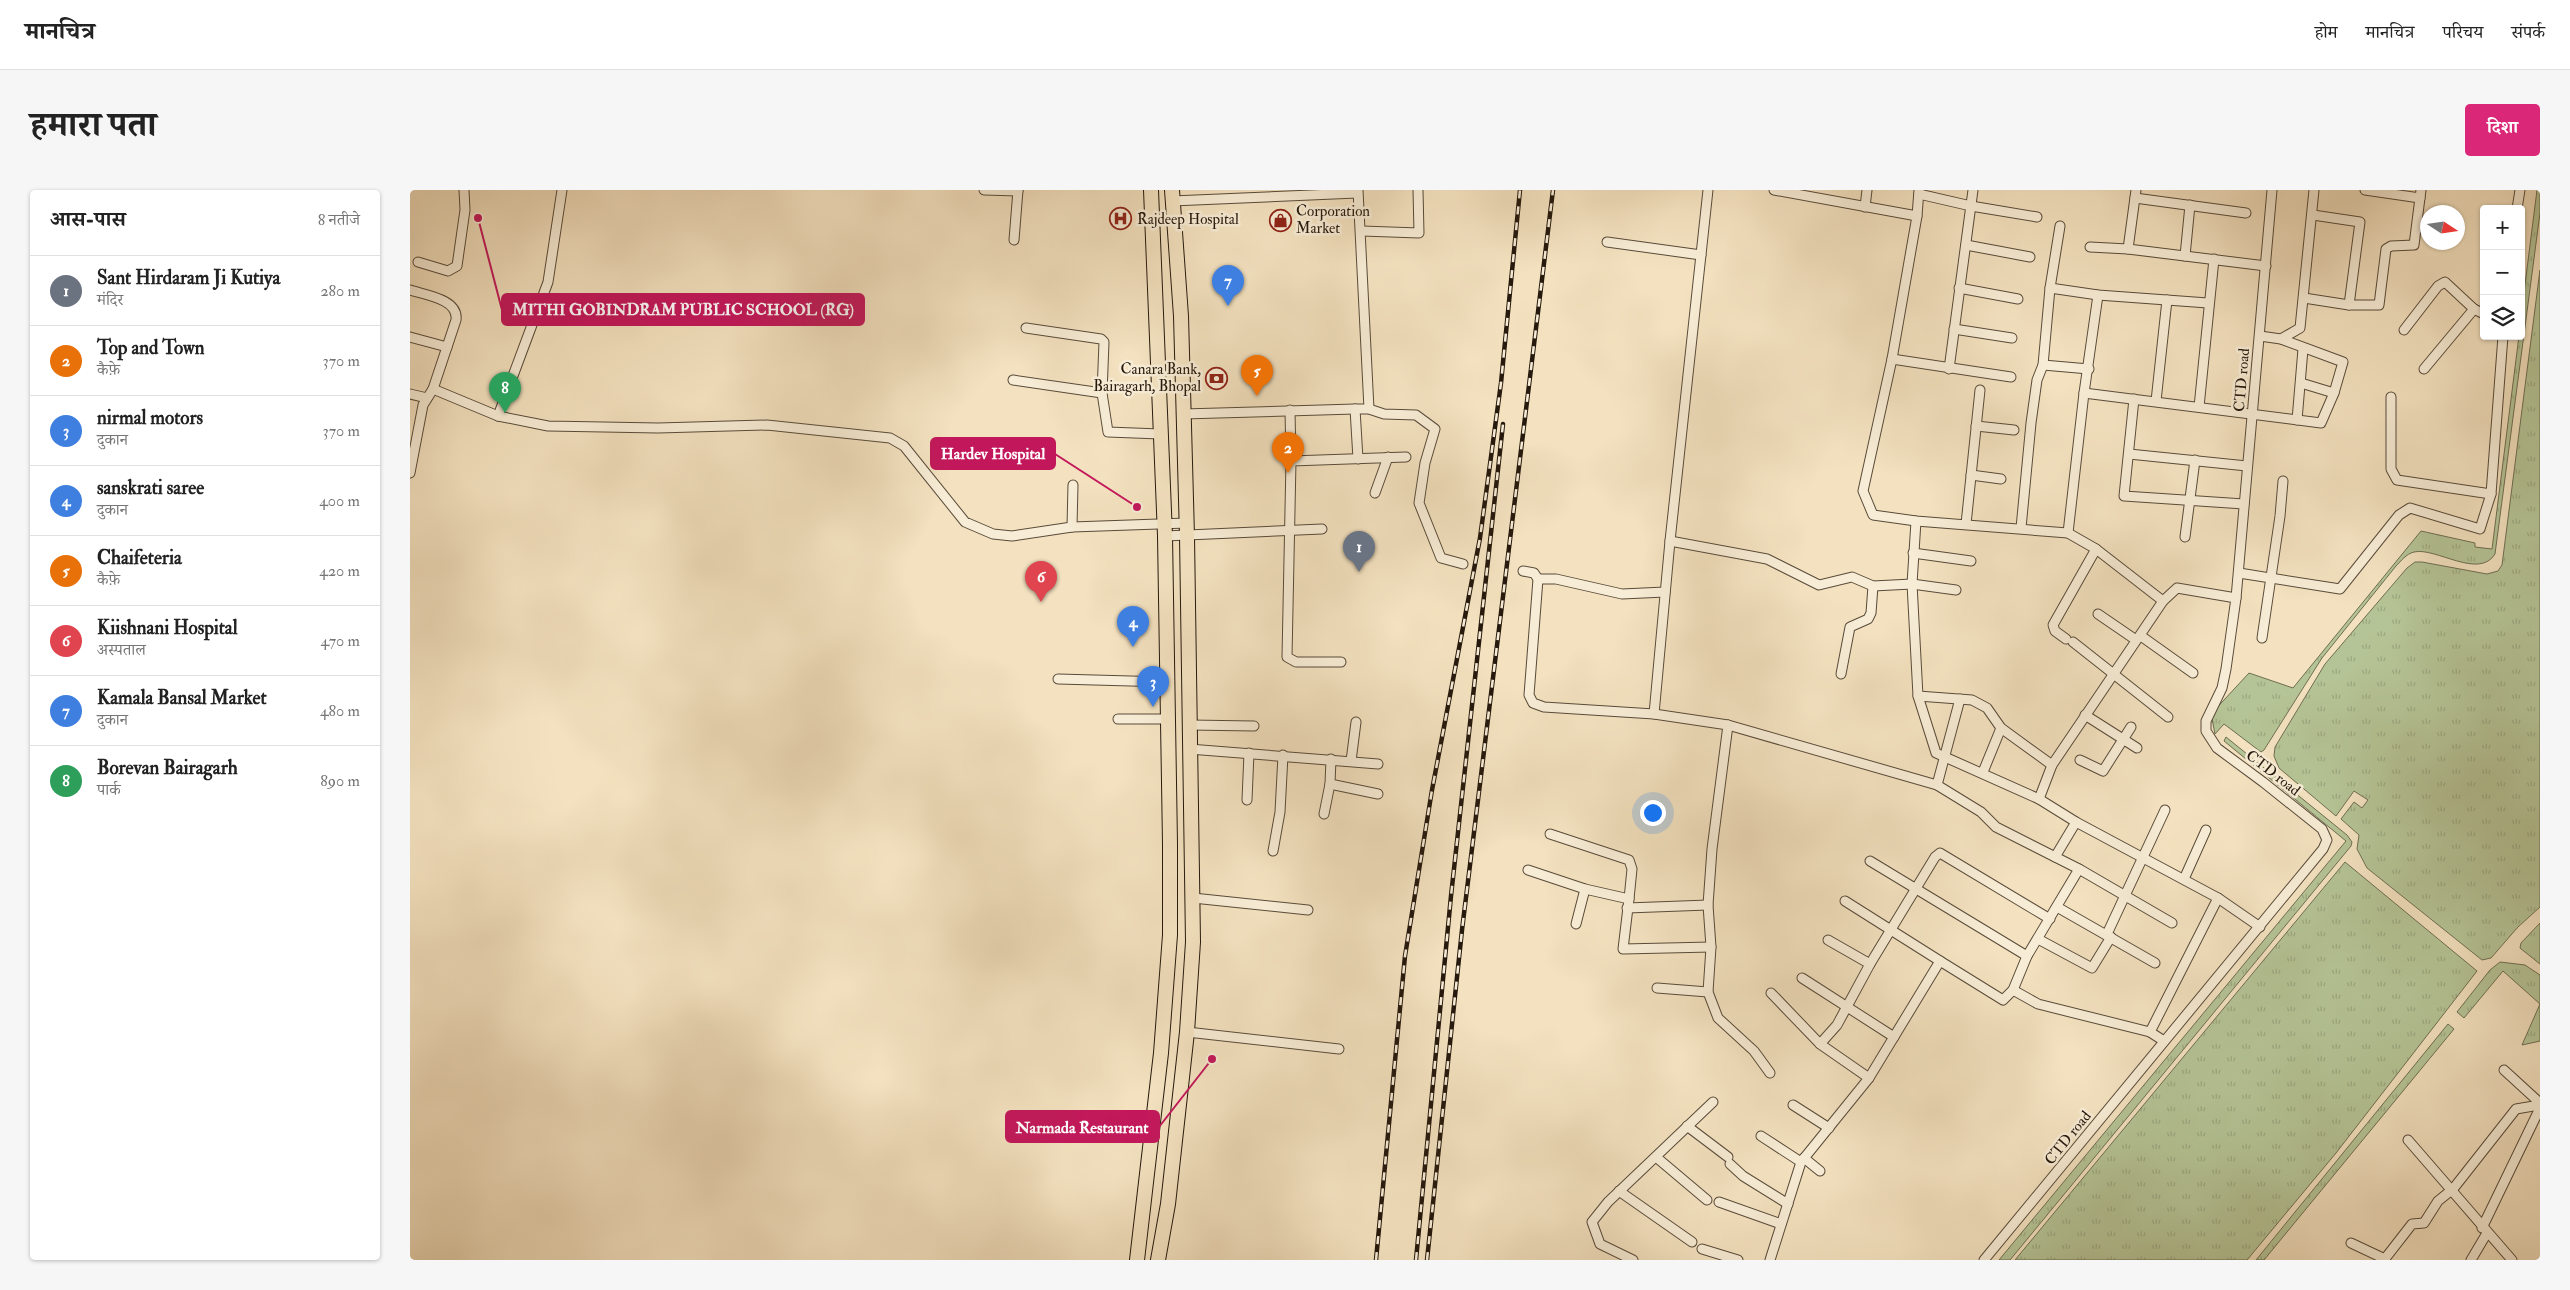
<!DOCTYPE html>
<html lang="hi">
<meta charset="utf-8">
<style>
body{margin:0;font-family:"IM FELL Double Pica","Noto Serif Devanagari",serif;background:#f6f6f6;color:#222}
.controls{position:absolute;right:15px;top:15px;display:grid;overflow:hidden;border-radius:5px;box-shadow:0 1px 4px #0004}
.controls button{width:45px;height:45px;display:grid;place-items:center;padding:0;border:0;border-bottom:1px solid #e0e0e0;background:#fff;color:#222;font:25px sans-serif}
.compass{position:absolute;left:2010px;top:15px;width:45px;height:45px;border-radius:50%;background:#fff;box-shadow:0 1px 4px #0004;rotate:102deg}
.you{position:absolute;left:1242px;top:622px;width:18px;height:18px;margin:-12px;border:4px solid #fff;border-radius:50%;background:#1a73e8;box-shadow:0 0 0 8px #1a73e833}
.badge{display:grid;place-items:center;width:32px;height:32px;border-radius:50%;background:#db2777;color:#fff;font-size:16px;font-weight:700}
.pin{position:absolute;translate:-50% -41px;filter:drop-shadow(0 1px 2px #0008)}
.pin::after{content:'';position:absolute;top:26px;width:18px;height:15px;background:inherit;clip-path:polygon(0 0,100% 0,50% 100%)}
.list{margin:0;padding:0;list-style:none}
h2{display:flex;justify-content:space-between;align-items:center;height:65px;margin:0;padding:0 20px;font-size:21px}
h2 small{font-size:16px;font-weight:400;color:#767676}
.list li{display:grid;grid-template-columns:32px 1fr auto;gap:15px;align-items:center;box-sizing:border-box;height:70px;padding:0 20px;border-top:1px solid #e0e0e0}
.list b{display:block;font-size:19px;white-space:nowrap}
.list p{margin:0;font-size:16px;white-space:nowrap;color:#767676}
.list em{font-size:16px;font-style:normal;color:#767676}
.icon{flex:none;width:28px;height:28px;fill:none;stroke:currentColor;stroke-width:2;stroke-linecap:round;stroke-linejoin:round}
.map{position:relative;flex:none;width:2130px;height:1070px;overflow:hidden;border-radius:5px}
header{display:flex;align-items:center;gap:30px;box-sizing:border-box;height:70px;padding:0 25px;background:#fff;border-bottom:1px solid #e0e0e0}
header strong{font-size:24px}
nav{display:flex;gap:28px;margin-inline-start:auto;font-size:18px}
.intro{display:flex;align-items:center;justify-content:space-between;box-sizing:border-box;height:120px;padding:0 30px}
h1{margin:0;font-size:35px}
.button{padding:12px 22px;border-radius:5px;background:#db2777;color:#fff;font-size:18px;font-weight:700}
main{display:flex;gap:30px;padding:0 30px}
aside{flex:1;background:#fff;border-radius:5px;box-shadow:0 1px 4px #0004}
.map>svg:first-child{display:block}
.grass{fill:url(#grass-tufts);stroke:#6e6e52}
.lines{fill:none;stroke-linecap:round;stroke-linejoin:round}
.minor-casing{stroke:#594b3a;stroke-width:11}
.primary-casing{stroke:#26190d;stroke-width:16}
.minor{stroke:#f7ecd5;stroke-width:9}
.primary{stroke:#f3e1bf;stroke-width:14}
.rail-casing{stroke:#26190d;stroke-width:4.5}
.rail{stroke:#f7ecd5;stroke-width:2.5;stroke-dasharray:8;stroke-linecap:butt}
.labels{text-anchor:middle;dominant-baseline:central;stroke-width:5;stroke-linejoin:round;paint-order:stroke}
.poi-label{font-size:15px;fill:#26190d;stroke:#f7ecd5;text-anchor:start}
.street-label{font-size:15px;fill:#26190d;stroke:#f7ecd5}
.leader{fill:none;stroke:#c2185b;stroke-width:2}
.callout-dot{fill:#c2185b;stroke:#f7ecd5;stroke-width:2}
.callout{fill:#c2185b;stroke:#c2185b;stroke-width:2}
.callout-label{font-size:16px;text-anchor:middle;font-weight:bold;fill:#fff}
</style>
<header>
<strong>मानचित्र</strong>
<nav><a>होम</a><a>मानचित्र</a><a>परिचय</a><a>संपर्क</a></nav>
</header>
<div class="intro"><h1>हमारा पता</h1><a class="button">दिशा</a></div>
<main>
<aside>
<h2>आस-पास<small>8 नतीजे</small></h2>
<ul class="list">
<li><span class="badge" style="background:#6b7280">1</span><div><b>Sant Hirdaram Ji Kutiya</b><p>मंदिर</p></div><em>280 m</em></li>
<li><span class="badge" style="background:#e8710a">2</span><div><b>Top and Town</b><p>कैफ़े</p></div><em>370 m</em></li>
<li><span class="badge" style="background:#3f7fe0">3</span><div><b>nirmal motors</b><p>दुकान</p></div><em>370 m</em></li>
<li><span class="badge" style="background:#3f7fe0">4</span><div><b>sanskrati saree</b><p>दुकान</p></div><em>400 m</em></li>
<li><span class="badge" style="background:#e8710a">5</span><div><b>Chaifeteria</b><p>कैफ़े</p></div><em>420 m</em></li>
<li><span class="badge" style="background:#e0444e">6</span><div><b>Kiishnani Hospital</b><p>अस्पताल</p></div><em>470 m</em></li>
<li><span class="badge" style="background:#3f7fe0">7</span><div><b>Kamala Bansal Market</b><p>दुकान</p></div><em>480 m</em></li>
<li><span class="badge" style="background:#2e9e5b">8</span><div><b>Borevan Bairagarh</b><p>पार्क</p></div><em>890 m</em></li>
</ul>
</aside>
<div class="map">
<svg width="2130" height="1070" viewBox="0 0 2130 1070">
<defs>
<pattern id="grass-tufts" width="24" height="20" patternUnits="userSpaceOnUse" patternTransform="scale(1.25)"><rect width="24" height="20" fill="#b5c496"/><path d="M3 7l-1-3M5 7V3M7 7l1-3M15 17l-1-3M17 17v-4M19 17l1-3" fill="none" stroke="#9ca880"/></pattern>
</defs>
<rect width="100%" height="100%" fill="#f3e1bf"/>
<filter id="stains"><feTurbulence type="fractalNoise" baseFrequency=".004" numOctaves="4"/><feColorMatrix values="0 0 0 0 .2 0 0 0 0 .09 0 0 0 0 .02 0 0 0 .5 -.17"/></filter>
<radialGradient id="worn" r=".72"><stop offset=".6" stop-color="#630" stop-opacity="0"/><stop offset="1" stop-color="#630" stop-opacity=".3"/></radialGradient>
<!-- grass -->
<g class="grass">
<path d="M2127,0h3v23l-45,341c-16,26 -59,-7 -81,-2 -8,2 -13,9 -18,14l-74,92 -58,92 -3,2 -37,-28 -9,10 -4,-20 38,-41 44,15 128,-157 54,12v4l17,2 27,-213h2v-20z"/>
<polygon points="2130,80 2130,717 2108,737 2081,768 2072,770 1957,678 1947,659 1949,645 1931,629 1944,612 1952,618 1958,610 1944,601 1926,626 1869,578 1864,566 1865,557 1915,474 1997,378 2005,372 2012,372 2077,384 2088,381 2092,375"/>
<polygon points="1816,547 1937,645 1942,652 1941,656 1600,1070 1589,1070 1936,651 1814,551"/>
<polygon points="1935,672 2067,781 1926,963 1837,1070 1605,1070"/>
<polygon points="2130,733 2130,774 2110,758 2111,753"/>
<polygon points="2090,772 2115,775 2130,785 2130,851 2112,855 2130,814 2093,781 2054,828 2047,822 2080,780"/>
<polygon points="2038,834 2044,839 1854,1070 1846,1070"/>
</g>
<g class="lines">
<defs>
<g id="minor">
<polyline points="574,0 608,1"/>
<polyline points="948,0 959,219"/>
<polyline points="1364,0 1507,26"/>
<polyline points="1509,0 1507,26 1482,169 1453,301 1463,325 1506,331 1658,343 1686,359 1753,411"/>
<polyline points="1955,0 2010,8"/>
<polyline points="1509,4 1561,16 1627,27"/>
<polyline points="1725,8 1836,23"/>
<polyline points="762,11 947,3"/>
<polyline points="1455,17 1457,0"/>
<polyline points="2107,19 2110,0"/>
<polyline points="1903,25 1950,32 1939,115"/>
<polyline points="952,41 1009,43 1008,0"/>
<polyline points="604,50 608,0"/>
<polyline points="1197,52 1291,65"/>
<polyline points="1556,55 1620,67"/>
<polyline points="1680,57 1718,59 1856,76"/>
<polyline points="1718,59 1726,0"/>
<polyline points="1775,66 1780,15"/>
<polyline points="8,72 38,81 47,76 55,20 54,0"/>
<polyline points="1549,98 1608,109"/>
<polyline points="1640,98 1688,105 1798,113"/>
<path d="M0,100c15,5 49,9 46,30l-23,69"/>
<polyline points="1894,108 1939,115 1969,115 1976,59 1981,56 2004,55 2011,0"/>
<polyline points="616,138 691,149 694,152 692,203 698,242 750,244"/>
<polyline points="1544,139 1602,148"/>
<polyline points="1994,140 2028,96 2035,92 2064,119 2074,124"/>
<polyline points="0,147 37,157"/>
<polyline points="1871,149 1890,138 1904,0"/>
<polyline points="1482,169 1601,187"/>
<polyline points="1633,175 1679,179"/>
<polyline points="1539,179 1563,0"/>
<polyline points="2014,179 2064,119"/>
<polyline points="603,190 692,203"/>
<polyline points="1891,193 1924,203"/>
<polyline points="1674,203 1911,233 1924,203 1933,172 1871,149 1850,146"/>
<polyline points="0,204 17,208"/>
<polyline points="1981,207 1981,279 1987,290 2081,304"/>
<polyline points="1724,209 1714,306 1834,314"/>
<polyline points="1746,211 1757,110"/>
<polyline points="1789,217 1804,69"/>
<polyline points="945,219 948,269"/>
<polyline points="880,220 881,271 877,467 886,472 931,472"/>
<polyline points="773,224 945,219 959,219 974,224 1006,225 1025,239 1015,273 1009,313 1031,368 1053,374"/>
<polyline points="88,226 138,92 152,0"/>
<polyline points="1887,230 1893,159"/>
<polyline points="1566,236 1604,240"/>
<polyline points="1719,264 1837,276"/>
<polyline points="881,271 996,267"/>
<polyline points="0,283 13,215 23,199 88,226 138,236 248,238 357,235 480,248 494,256 555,332 583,344 602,346 662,337 777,333"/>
<polyline points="1561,285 1591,289"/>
<polyline points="965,303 978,267"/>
<polyline points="1506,331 1502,394 1508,506 1526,563 1629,609 1666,632 1808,708 1850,737"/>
<polyline points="1556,334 1570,200"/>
<polyline points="662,337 663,295"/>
<polyline points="1611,338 1621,233 1627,190 1633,175 1640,98 1650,36"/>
<polyline points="1658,343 1674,203 1688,105"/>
<polyline points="755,346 912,339"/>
<polyline points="1775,347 1785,270"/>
<polyline points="1260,351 1357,369 1409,395 1442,387 1463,396 1502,394 1546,400"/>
<polyline points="1503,363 1561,371"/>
<polyline points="1113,381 1124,383 1128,389 1119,505 1123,513 1134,517 1244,524 1318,535 1527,595 1571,622 1586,637 1669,679 1762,733"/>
<polyline points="1829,383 1930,399 1989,325 2000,318 2070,339 2081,304 2093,146"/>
<polyline points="1128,389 1146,389 1212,404 1255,402"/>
<polyline points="1688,424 1726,450"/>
<polyline points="1731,446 1783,483"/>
<polyline points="1852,448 1870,326 1873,291"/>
<polyline points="1656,449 1645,441 1643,435 1686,359"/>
<polyline points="1663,452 1758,527"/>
<polyline points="1431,484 1440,437 1458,429 1461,423 1463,396"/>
<polyline points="648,489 757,492"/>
<polyline points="1508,506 1562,510 1577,518 1591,538 1642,575"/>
<polyline points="1244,524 1260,351 1298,0"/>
<polyline points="1675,525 1727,558"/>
<polyline points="708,529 757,529"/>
<polyline points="780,535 844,536"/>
<polyline points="1318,535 1302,659 1298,715 1301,757 1298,802 1308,828 1344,861 1360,883"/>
<polyline points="779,559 968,574"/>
<polyline points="1670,570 1693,581 1721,537"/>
<polyline points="941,571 946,532"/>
<polyline points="1573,582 1591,538"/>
<polyline points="920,594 968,604"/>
<polyline points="1527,595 1550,509"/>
<polyline points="1629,609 1642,575 1753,411 1767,398 1826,408"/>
<polyline points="837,610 839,563"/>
<polyline points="914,624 920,594 921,569"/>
<polyline points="1140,644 1219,670 1222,679 1219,709"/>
<polyline points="863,661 870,622 873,565"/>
<polyline points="1645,667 1666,632"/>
<polyline points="1460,671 1617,766"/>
<polyline points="1118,680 1175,699 1219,709 1213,759 1301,757"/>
<polyline points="1774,689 1796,640"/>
<polyline points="783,708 898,720"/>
<polyline points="1435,711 1530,771"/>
<polyline points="1647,717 1745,773"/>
<polyline points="1217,718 1298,715"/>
<polyline points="1166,734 1175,699"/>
<polyline points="1697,744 1755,620"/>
<polyline points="1628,749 1682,778 1701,747"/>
<polyline points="1418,750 1460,774"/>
<polyline points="1392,788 1484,847"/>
<polyline points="1247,798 1298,802"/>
<polyline points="1603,800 1628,814 1740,842 1754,851"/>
<polyline points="1361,803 1410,854 1459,888"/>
<polyline points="777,842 929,859"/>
<polyline points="1740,842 1808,708"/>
<polyline points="1410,854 1427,835 1460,774 1525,667 1530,663 1640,729"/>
<polyline points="2094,880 2130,913"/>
<polyline points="1383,915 1419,938"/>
<polyline points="1277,936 1318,967"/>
<polyline points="1351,946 1391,972"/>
<polyline points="1998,950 2102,1070"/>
<polyline points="1246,967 1297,1010"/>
<polyline points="1394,968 1410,981"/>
<polyline points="1320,974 1333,986 1378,1014"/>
<polyline points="1209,1001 1282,1052"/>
<polyline points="1309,1012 1371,1034"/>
<polyline points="2072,1038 2130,918"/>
<polyline points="1941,1053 1975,1069"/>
<polyline points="1292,1059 1328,1070"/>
<polyline points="1223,1070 1190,1054 1182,1032 1198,1012 1303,912"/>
<polyline points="1360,1070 1391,972 1459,888 1530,771 1593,810 1603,800 1617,766 1669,679"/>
<polyline points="1574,1070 1913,659 1917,650 1912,639 1853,592 1807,558 1796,541 1796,531 1812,498 1816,479 1826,408 1862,0"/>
<polyline points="1974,1070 2002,1034 2014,1033 2028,1011 2043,999 2106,919 2130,915"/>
<polyline points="2061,1070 2077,1043"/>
</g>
<g id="primary">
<polyline points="727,1070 751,863 760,745 760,654 755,346 741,0"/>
<polyline points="748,1070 758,1014 777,842 783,752 777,346 771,126 762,0"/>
</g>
</defs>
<!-- minor casing -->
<use href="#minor" class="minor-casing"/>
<!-- primary casing -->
<use href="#primary" class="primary-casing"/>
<!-- minor -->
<use href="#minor" class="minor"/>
<!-- primary -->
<use href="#primary" class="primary"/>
<defs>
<g id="rail">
<polyline points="966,1070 995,766 1022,600 1070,348 1091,193 1110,0"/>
<polyline points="1006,1070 1041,706 1093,234"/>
<polyline points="1017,1070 1052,740 1143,0"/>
</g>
</defs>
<!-- rail casing -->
<use href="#rail" class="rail-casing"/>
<!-- rail -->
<use href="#rail" class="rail"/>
</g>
<!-- icons -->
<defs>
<symbol id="hospital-ring" viewBox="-11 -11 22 22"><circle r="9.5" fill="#f7ecd5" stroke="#8f2418" stroke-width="1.5"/><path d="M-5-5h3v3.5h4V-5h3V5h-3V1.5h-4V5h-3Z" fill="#8f2418"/></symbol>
<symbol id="shop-ring" viewBox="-11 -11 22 22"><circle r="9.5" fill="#f7ecd5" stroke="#8f2418" stroke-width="1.5"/><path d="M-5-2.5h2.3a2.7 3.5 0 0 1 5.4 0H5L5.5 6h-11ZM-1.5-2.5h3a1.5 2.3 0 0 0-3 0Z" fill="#8f2418"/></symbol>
<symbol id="bank-ring" viewBox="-11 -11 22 22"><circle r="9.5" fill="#f7ecd5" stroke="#8f2418" stroke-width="1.5"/><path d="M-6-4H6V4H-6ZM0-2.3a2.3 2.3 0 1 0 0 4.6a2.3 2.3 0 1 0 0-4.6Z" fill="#8f2418"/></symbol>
</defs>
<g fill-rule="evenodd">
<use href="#hospital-ring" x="698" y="16" width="25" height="25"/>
<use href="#shop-ring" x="858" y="18" width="25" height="25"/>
<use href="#bank-ring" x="794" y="176" width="25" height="25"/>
</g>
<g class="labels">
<!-- poi labels -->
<g class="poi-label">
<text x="886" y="21">Corporation<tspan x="886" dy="17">Market</tspan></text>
<text x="727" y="29">Rajdeep Hospital</text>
<text x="791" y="179" text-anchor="end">Canara Bank,<tspan x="791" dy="17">Bairagarh, Bhopal</tspan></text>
</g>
<!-- street labels -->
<g class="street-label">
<text transform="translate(1832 190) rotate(-85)">CTD road</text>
<text transform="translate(1863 583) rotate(38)">CTD road</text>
<text transform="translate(1658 948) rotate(-51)">CTD road</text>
</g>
</g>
<!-- callouts -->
<path class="leader" d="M68 28L92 120M727 317L645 264M802 869L749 937"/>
<g class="callout-dot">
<circle cx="68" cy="28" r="5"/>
<circle cx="727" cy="317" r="5"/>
<circle cx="802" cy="869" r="5"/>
</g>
<g class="callout">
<rect x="92" y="104" width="362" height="31" rx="5"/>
<rect x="521" y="248" width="124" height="31" rx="5"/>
<rect x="596" y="921" width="153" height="31" rx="5"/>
</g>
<g class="callout-label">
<text x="273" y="125">MITHI GOBINDRAM PUBLIC SCHOOL (RG)</text>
<text x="583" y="269">Hardev Hospital</text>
<text x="672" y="943">Narmada Restaurant</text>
</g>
<rect width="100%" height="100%" filter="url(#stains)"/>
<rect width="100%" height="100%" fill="url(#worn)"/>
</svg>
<div class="controls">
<button>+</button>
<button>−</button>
<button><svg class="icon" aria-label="layers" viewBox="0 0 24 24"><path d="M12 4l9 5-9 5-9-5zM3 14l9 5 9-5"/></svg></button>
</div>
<svg class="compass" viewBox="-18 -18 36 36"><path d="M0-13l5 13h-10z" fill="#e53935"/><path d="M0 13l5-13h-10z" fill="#767676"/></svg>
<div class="you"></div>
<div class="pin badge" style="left:949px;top:382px;background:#6b7280">1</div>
<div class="pin badge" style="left:878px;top:283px;background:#e8710a">2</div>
<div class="pin badge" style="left:743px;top:517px;background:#3f7fe0">3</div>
<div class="pin badge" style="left:723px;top:457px;background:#3f7fe0">4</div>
<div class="pin badge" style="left:847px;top:206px;background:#e8710a">5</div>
<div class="pin badge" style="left:631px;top:412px;background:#e0444e">6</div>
<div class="pin badge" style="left:818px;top:116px;background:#3f7fe0">7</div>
<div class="pin badge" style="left:95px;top:223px;background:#2e9e5b">8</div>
</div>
</main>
